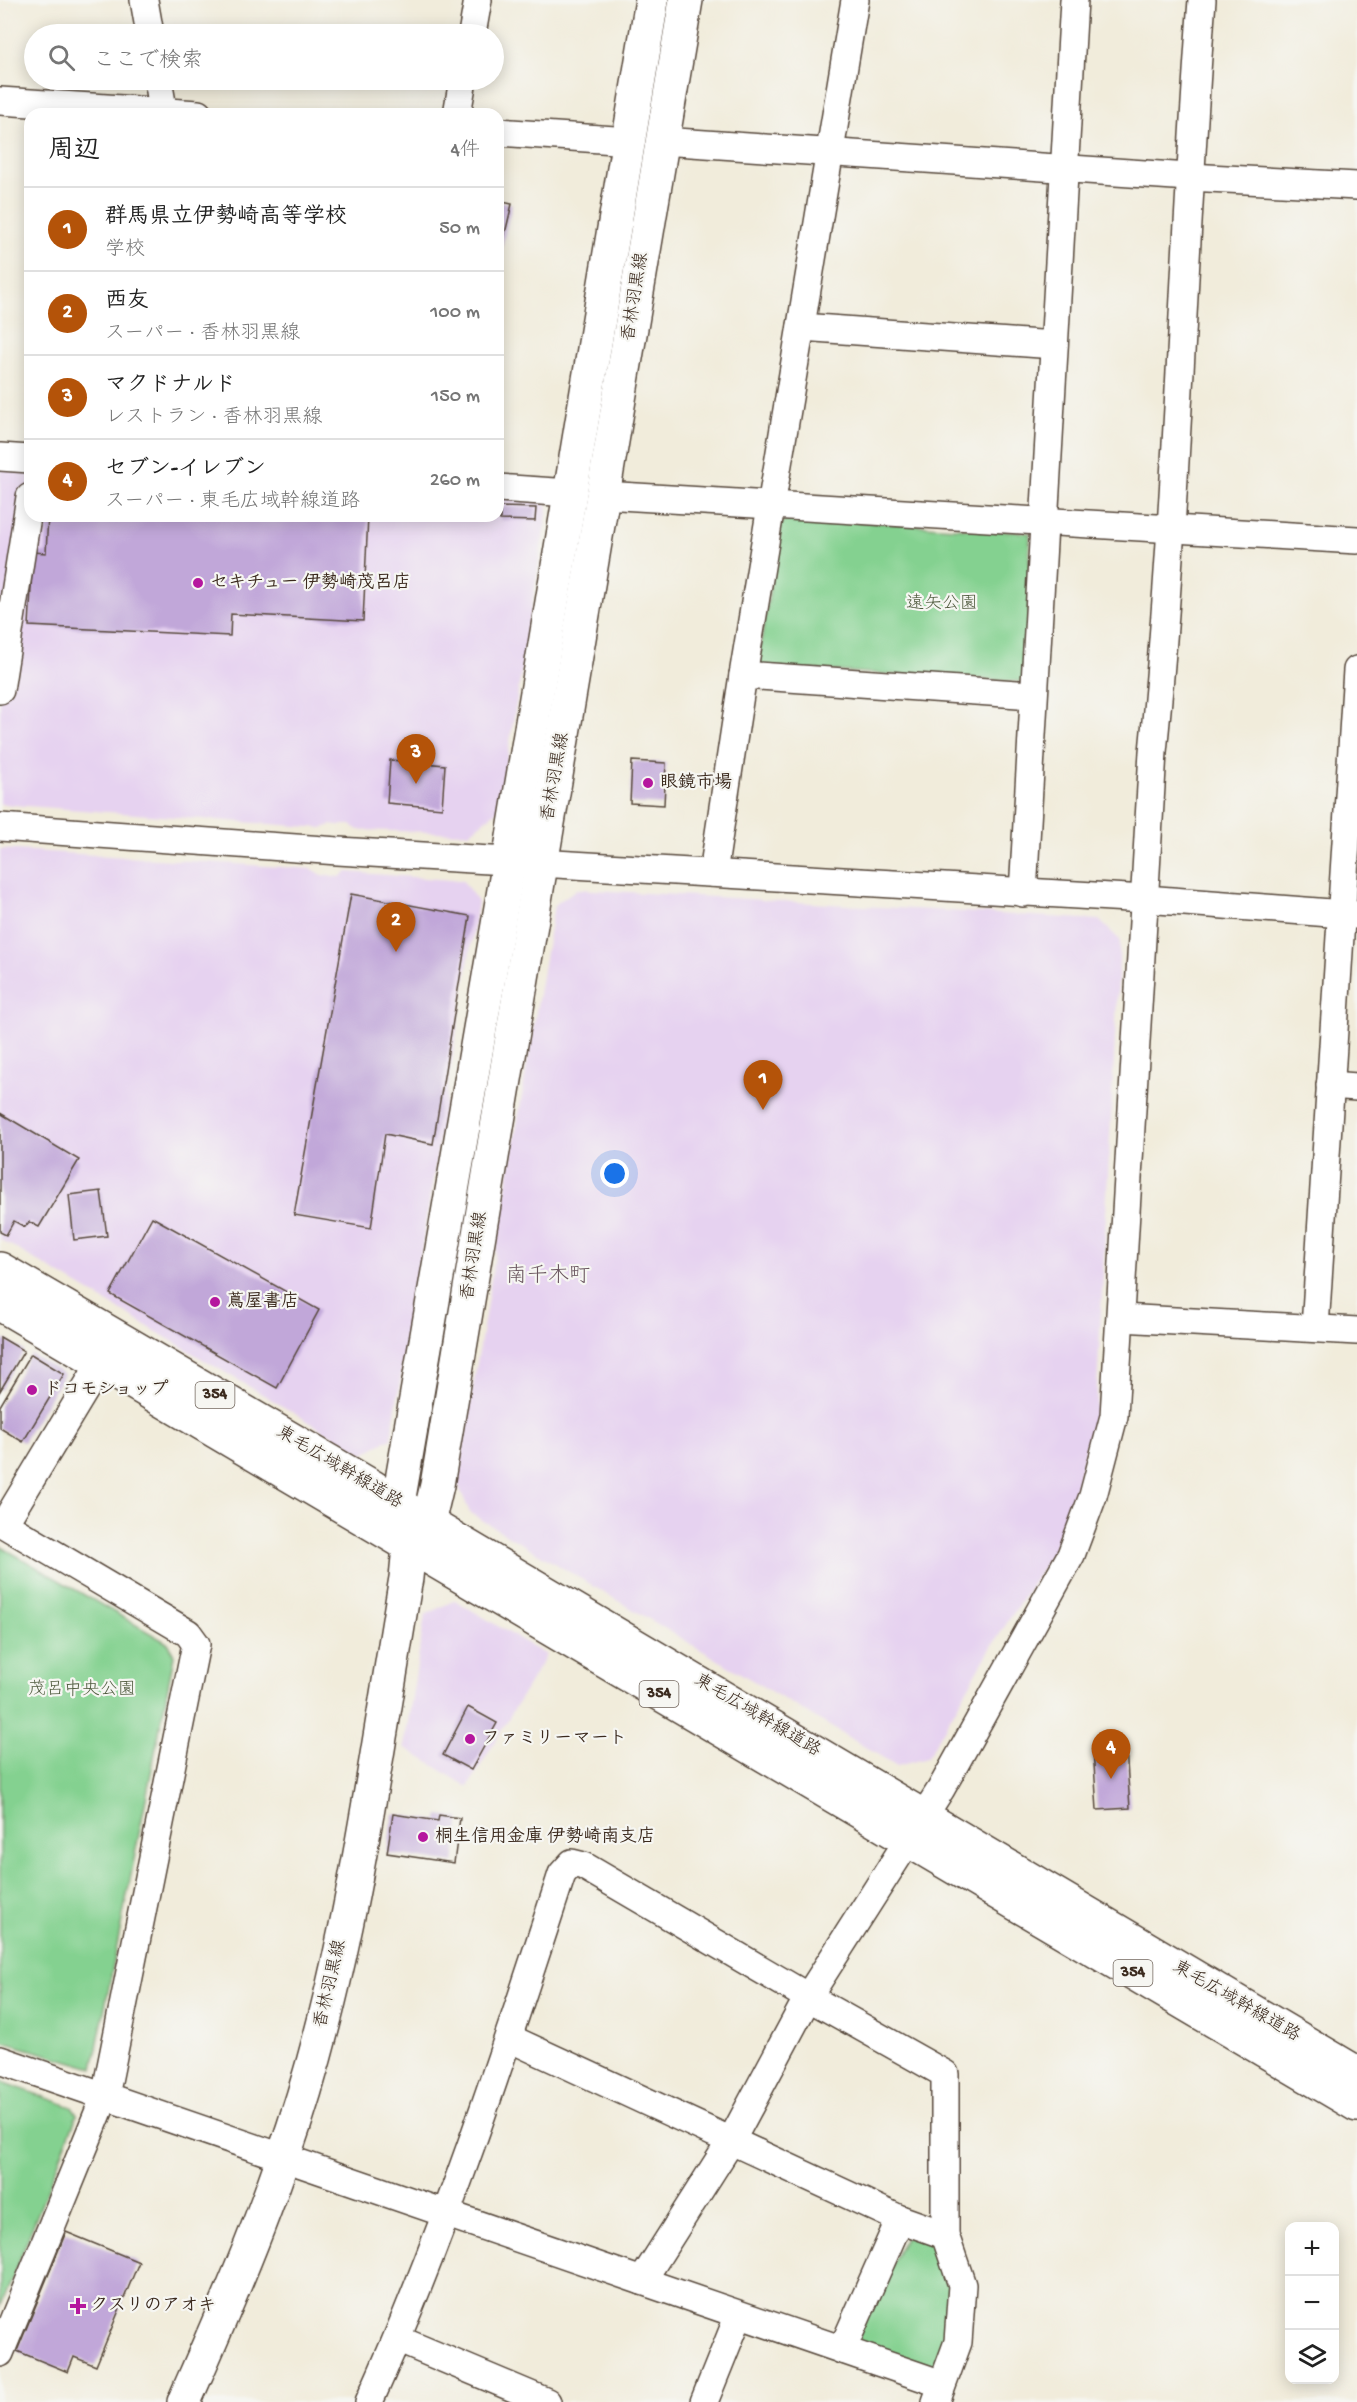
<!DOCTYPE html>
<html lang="ja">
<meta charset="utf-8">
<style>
body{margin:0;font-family:"Gochi Hand","Klee One",sans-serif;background:#f2f2f2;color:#222}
.controls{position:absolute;right:18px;bottom:18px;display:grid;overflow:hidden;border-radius:12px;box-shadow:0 3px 15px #0003}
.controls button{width:54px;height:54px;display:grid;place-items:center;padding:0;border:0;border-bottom:2px solid #e0e0e0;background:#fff;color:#222;font:30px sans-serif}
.you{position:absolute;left:615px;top:1174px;width:21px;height:21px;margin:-15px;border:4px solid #fff;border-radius:50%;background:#1a73e8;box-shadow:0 0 0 9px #1a73e833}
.badge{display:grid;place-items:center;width:39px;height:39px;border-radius:50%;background:#b45309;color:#fff;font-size:20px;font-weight:700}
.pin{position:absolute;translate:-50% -50px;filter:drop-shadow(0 2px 3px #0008)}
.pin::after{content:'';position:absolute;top:32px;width:21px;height:18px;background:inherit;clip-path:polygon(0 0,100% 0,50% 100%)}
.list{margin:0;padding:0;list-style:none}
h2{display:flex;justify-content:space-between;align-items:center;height:78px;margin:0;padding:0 24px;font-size:26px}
h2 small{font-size:20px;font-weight:400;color:#767676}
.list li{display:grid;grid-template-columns:39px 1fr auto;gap:18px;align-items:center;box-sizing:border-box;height:84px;padding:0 24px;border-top:2px solid #e0e0e0}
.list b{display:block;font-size:22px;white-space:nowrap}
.list p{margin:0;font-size:20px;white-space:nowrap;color:#767676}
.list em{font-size:20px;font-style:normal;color:#767676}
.icon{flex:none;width:33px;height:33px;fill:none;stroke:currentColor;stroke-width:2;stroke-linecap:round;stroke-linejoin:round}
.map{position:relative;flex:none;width:1357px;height:2402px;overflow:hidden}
.search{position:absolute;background:#fff;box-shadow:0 3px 15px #0003;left:24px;top:24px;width:480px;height:66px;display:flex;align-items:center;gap:15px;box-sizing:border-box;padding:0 21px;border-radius:33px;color:#767676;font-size:22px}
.panel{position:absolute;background:#fff;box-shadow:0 3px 15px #0003;left:24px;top:108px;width:480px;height:414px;border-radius:18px}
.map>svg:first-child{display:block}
.built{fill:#e6d2f0}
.green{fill:#84d190;stroke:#607e57;stroke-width:1.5}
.building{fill:#c1a7d9}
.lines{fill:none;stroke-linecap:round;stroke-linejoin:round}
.minor-casing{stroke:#56473a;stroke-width:30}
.major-casing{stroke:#56473a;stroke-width:36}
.highway-casing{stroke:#56473a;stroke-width:36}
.minor{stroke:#fff;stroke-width:27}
.major{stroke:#fff;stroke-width:33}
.highway{stroke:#fff;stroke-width:33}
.poi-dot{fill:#b5179e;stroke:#f6f6f2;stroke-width:2}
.labels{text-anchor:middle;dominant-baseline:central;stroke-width:4.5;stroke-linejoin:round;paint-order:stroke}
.shield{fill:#f6f6f2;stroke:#73675e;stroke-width:1.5}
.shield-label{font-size:16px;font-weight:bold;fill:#3b2a1e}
.street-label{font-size:18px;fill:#3b2a1e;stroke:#f6f6f2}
.poi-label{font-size:18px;font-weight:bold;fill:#3b2a1e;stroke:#f6f6f2;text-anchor:start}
.park-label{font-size:18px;fill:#515c40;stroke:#f6f6f2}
.quarter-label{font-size:21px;fill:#6a565f;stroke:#f6f6f2}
</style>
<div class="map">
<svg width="1357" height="2402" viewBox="0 0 1357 2402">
<rect width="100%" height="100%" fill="#f6f6f2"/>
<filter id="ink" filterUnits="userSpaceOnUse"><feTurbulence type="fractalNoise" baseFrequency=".0167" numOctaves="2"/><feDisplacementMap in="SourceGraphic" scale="12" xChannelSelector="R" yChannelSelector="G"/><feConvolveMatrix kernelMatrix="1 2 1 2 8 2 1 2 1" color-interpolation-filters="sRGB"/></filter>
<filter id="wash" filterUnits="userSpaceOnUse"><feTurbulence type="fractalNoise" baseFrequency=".008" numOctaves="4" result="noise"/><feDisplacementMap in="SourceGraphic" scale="24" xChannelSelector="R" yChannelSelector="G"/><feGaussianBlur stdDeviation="1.35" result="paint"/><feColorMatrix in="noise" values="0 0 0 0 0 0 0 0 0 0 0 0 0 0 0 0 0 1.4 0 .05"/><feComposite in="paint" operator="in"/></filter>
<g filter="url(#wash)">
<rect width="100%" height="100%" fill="#f1ecdb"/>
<!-- built -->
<g class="built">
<polygon points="0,467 30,469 30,516 498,516 498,495 540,498 548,507 499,809 469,833 358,830 351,825 331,825 323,828 0,804"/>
<polygon points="0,849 311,869 322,875 340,877 347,872 463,881 478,902 391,1438 363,1454 0,1239"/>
<polygon points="577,889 1099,920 1120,940 1096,1410 1076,1485 1053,1552 994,1643 927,1758 897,1766 470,1513 457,1482 554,905"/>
<polygon points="455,1600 546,1655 468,1787 404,1747 425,1615"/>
</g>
<!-- green -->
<g class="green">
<polygon points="791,517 1030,533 1027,682 762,667 758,660 781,523"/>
<polygon points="0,1546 169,1644 174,1656 93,2068 0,2041"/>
<polygon points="0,2081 72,2107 77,2115 0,2309"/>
<polygon points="913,2235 942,2247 953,2300 937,2374 861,2347 857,2339 905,2237"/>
</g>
<g id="blocks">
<!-- building -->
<g class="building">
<polygon points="498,201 512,204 499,259 498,259"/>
<polygon points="500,507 536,508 535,521 500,520"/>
<polygon points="48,516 368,516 363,621 231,614 230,636 29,626 33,552 46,553"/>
<polygon points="390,760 445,765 442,808 387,803"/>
<polygon points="632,761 666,763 664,805 630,803"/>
<polygon points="351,894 470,916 433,1144 385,1134 371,1228 294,1215"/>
<polygon points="0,1113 79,1160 39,1227 29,1222 25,1227 14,1221 6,1235 0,1232"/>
<polygon points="101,1191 107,1236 74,1240 69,1195"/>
<polygon points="152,1217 319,1310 277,1388 110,1294"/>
<polygon points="0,1337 24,1351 0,1391"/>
<polygon points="31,1354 64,1374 23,1442 0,1428 0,1406"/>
<polygon points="468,1707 497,1723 471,1770 443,1755"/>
<polygon points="1126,1747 1130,1808 1097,1810 1093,1749"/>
<polygon points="393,1814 438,1821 439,1815 460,1818 454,1863 387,1853"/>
<polygon points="66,2232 139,2262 96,2366 74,2357 68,2372 17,2351"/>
</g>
</g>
</g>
<g filter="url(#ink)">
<use href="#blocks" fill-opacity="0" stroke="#56473a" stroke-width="1.5"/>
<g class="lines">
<defs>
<g id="minor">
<polyline points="144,0 150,34"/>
<polyline points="472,34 478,0"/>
<polyline points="158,80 164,114"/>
<polyline points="0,101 198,114"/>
<polyline points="457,114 463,80"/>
<polyline points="498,132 630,141"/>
<polyline points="662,141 1189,177 1357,186"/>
<polyline points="801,327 1054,345"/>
<polyline points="0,457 30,459"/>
<polyline points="498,488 570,493"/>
<polyline points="603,495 1357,540"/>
<polyline points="743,675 1032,695"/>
<polyline points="0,690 30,497"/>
<polyline points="0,827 338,851 1145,899 1357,915"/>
<polyline points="713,873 743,675 855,0"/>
<polyline points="1023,893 1074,0"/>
<polyline points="1330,1085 1357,1087"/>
<polyline points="1121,1318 1357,1331"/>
<path d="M1315,1328c14,-219 30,-438 42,-658"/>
<polyline points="0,1522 188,1633 196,1644 105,2096 0,2353"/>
<polyline points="4,1524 101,1363"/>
<polyline points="509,2038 900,2219 842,2350"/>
<path d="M0,2060l642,221 89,-140 77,-144 133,-208 130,-234 22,-59 21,-80 39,-664c25,-249 30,-501 49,-752"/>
<polyline points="900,2219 945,2235"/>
<polyline points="642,2281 942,2384"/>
<polyline points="397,2339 547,2402"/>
<path d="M369,2402c77,-171 135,-350 193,-528l10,-11 12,3 224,131 137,77v161l17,50 -4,57 -22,60"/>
<polyline points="704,2402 739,2315"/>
</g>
<g id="major">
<polyline points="410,1545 428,1523 437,1485 686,0"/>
<path d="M184,2402c35,-80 71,-161 99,-244 66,-186 90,-386 123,-580l3,-31 -11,-44 111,-642 143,-861"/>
</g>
<g id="highway">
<polyline points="0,1269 373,1487 428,1523 1357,2073"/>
<polyline points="0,1304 1357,2105"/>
</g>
</defs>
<!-- minor casing -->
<use href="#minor" class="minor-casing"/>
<!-- major casing -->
<use href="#major" class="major-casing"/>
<!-- highway casing -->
<use href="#highway" class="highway-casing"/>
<!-- minor -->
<use href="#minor" class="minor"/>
<!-- major -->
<use href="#major" class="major"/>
<!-- highway -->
<use href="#highway" class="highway"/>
</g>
</g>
<!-- markers -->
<g class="poi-dot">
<circle cx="198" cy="583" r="6"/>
<circle cx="648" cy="783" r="6"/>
<circle cx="215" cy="1302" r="6"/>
<circle cx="32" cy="1390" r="6"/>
<circle cx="470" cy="1739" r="6"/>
<circle cx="423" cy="1837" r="6"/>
<path d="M75 2297h6v6h6v6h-6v6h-6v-6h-6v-6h6z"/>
</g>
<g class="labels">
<!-- shield labels -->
<g class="shield">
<rect x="195.5" y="1382" width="39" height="26" rx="4.5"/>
<rect x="639.5" y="1681" width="39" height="26" rx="4.5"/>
<rect x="1113.5" y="1960" width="39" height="26" rx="4.5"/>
</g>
<g class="shield-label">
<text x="215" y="1395">354</text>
<text x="659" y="1694">354</text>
<text x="1133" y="1973">354</text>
</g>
<!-- street labels -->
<g class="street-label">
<text transform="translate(636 297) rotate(-81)">香林羽黒線</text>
<text transform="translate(556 777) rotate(-80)">香林羽黒線</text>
<text transform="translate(475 1256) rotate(-81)">香林羽黒線</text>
<text transform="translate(339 1468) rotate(31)">東毛広域幹線道路</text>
<text transform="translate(757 1716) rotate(31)">東毛広域幹線道路</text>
<text transform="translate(331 1984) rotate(-77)">香林羽黒線</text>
<text transform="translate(1236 2002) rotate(30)">東毛広域幹線道路</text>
</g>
<!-- poi labels -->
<g class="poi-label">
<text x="210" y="583">セキチュー 伊勢崎茂呂店</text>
<text x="660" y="783">眼鏡市場</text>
<text x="227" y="1302">蔦屋書店</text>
<text x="44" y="1390">ドコモショップ</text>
<text x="482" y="1739">ファミリーマート</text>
<text x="435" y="1837">桐生信用金庫 伊勢崎南支店</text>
<text x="90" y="2306">クスリのアオキ</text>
</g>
<!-- park labels -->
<g class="park-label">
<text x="942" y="604">遠矢公園</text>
<text x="82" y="1690">茂呂中央公園</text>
</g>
<!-- quarter labels -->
<g class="quarter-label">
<text x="548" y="1277">南千木町</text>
</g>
</g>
</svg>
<div class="controls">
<button>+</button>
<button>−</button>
<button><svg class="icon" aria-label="layers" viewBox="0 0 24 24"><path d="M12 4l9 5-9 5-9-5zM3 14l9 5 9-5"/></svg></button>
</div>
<div class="you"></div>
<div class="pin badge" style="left:763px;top:1110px">1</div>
<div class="pin badge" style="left:396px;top:952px">2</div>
<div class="pin badge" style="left:416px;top:784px">3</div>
<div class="pin badge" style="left:1111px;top:1779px">4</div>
<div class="search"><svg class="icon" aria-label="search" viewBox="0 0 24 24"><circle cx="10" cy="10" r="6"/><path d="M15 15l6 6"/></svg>ここで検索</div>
<section class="panel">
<h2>周辺<small>4件</small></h2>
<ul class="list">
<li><span class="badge">1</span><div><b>群馬県立伊勢崎高等学校</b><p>学校</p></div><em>50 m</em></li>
<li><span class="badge">2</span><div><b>西友</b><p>スーパー · 香林羽黒線</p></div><em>100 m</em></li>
<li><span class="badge">3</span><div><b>マクドナルド</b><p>レストラン · 香林羽黒線</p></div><em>150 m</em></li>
<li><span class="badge">4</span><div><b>セブン-イレブン</b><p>スーパー · 東毛広域幹線道路</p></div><em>260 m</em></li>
</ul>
</section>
</div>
